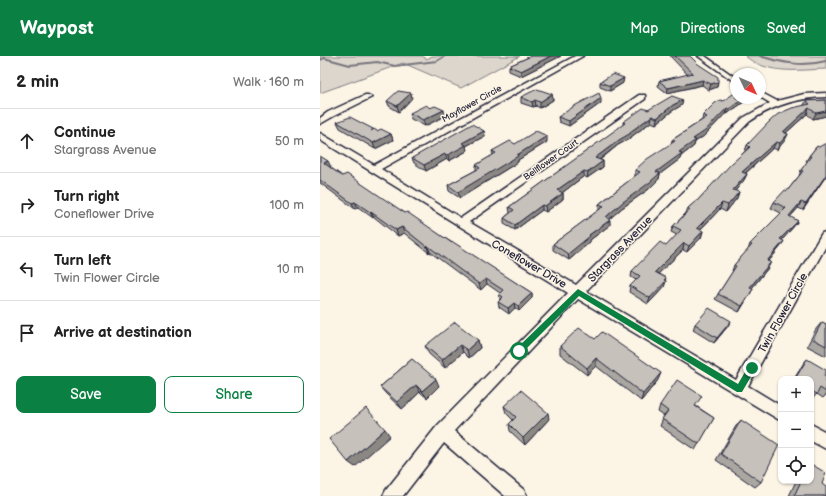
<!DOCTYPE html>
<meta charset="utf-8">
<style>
body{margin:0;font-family:"Balsamiq Sans",sans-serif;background:#f2f2f2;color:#222}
.controls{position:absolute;right:12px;bottom:12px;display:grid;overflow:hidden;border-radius:8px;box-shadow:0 1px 3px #0004}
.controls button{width:36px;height:36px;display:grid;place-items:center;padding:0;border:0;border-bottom:1px solid #e0e0e0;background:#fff;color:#222;font:20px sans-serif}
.compass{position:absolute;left:410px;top:12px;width:36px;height:36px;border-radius:50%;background:#fff;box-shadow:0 1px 3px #0004;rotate:134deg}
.stop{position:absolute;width:12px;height:12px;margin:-9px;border:3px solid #0b8043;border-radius:50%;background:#fff}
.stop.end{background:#0b8043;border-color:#fff;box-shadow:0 1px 4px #0008}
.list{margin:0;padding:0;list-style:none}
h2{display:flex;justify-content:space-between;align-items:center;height:52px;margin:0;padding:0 16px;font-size:17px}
h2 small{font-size:13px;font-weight:400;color:#767676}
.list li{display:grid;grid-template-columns:26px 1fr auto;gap:12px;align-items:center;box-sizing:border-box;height:64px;padding:0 16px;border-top:1px solid #e0e0e0}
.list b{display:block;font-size:15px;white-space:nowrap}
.list p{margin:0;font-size:13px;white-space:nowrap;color:#767676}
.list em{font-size:13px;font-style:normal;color:#767676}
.actions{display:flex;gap:8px;padding:12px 16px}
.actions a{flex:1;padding:9px 0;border:1px solid #0b8043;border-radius:8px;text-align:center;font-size:14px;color:#0b8043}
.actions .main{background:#0b8043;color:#fff}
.icon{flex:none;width:22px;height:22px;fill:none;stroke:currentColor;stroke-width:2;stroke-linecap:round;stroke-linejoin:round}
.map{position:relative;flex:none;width:506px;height:440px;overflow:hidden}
header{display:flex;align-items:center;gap:24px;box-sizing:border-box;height:56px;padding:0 20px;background:#0b8043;color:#fff}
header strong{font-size:19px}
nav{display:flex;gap:22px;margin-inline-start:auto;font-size:14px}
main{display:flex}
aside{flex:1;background:#fff}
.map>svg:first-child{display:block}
.green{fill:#dcd6cc;stroke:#7f7c84}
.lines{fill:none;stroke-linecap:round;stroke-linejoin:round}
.stream{stroke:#78757e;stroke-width:2}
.street-casing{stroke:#22223b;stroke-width:3}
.street{fill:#fcf5e5;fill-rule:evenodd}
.wall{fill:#aaa6a1;stroke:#22223b}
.shaded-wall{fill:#8b8783;stroke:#22223b}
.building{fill:#c6c1bb;stroke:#22223b}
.route{fill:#0b8043}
.labels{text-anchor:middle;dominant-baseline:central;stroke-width:3;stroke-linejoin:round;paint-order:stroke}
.far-street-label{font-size:9px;fill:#22223b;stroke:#fcf5e5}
.street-label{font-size:11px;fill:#22223b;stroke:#fcf5e5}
</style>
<header>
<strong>Waypost</strong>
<nav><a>Map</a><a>Directions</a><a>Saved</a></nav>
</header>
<main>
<aside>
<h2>2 min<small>Walk · 160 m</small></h2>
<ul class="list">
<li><svg class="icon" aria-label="ahead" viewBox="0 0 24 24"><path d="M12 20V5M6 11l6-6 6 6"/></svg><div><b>Continue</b><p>Stargrass Avenue</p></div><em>50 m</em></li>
<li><svg class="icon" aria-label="right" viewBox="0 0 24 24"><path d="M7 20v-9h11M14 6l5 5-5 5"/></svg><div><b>Turn right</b><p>Coneflower Drive</p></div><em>100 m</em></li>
<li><svg class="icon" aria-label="left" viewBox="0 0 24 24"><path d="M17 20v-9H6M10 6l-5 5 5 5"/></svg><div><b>Turn left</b><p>Twin Flower Circle</p></div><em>10 m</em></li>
<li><svg class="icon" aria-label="arrive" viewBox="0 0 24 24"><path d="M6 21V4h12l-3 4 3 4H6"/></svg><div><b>Arrive at destination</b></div></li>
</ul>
<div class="actions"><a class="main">Save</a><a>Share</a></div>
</aside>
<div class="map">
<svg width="506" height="440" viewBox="0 0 506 440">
<rect width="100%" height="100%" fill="#fcf5e5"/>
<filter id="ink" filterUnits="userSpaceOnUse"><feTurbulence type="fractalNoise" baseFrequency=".025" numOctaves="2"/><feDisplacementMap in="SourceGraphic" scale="8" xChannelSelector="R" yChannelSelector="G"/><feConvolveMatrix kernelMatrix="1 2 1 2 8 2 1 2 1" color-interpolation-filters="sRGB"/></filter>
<g filter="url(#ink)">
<!-- green -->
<g class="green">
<polygon points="0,0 102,0 107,3 112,0 200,0 141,32 83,7 0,37"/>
<path d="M425,0h81v13c-28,1 -58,6 -81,-13z"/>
</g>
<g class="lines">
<!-- stream -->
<g class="stream">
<path d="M440,0c22,7 43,11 66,5"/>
<polyline points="0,4 4,2 30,9 57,6 75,10 117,5 125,0"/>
</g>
<defs>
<g id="street">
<path d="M255,0h8l-202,113 80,49 178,-123h6v4l-176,123 107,63 167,-167 27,-15 -10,-6v-5l17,9 27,-7 22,-1v4c-29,1 -53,8 -77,25l-163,169 150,89 86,-147 4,-1v14l-78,140 33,20v15l-203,-122 -124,132 70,59 3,6h-22l-61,-53 -41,53h-20l3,-6 51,-64 131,-133 -248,-153v-7l54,32z"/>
<polygon points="378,0 385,0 416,22 416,27"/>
<polygon points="45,39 48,39 52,41 14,60 0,68 0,62 8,56"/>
<polygon points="491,368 506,376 506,393 491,385"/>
</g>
</defs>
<!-- street casing -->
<use href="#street" class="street-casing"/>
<!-- street -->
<use href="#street" class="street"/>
</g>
<!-- wall -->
<g class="wall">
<polygon points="211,0 241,0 201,20 189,15 189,10"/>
<polygon points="350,0 370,0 397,31 389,34 382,29 347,37 338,30 339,25 368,19"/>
<polygon points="280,26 303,27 290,35 280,31"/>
<polygon points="232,38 233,44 220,52 216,50 213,51 201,47 201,41"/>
<polygon points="92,42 79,56 69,50 67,45"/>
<polygon points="416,42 429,42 428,43 407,58 405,58 384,80 375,86 374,90 361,100 360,103 340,118 339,123 329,133 302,152 289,163 290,169 270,184 270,186 249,204 233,194 233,188 279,154 279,148 315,120 315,114 351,88 352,84 382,64 383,59 403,45"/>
<polygon points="506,44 506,60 493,63 487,58 466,77 468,78 465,84 457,94 453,92 426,117 427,118 424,124 415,135 419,136 417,142 406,156 400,153 380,174 383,175 381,182 367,196 363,194 338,218 346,225 344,231 328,248 309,236 310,230 316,224 311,221 312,215 346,190 357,179 351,176 353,170 366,157 368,152 377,145 425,95 427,89 484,49 486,45"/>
<polygon points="281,47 249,70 239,66 238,61"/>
<polygon points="362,49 352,55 336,68 331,66 311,81 311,82 298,89 280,104 283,105 283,111 267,122 264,120 242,137 243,137 243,143 226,156 222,154 195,174 184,168 184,162 190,157 189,151 303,69 303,66 328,54"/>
<polygon points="90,57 125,60 105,70 91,63"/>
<polygon points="17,66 53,73 53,74 57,75 71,78 73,84 55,93 20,72"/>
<polygon points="164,75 165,80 146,90 147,95 129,105 127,103 106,115 94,107 92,102"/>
<polygon points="227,86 198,104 198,106 140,142 129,135 128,129 156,114 156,109 173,99 172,95 195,88"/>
<polygon points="497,90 506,120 483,154 478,152 470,161 478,165 474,170 462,184 461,190 449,205 448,212 432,232 430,238 419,256 395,243 398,238 413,215 412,215 414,209 428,194 430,188 461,157 451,152 454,146 467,135 479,120 481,114 488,106 486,105 489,100"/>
<polygon points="0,100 11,111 10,111 22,120 85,157 212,237 212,242 199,255 195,252 189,258 179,251 178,246 180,244 179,238 180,237 167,228 161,234 110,196 109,197 84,177 78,180 54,161 53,162 38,151 35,153 0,127"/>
<polygon points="502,266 506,268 506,300 487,290 496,273"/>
<polygon points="375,268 408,270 394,287 373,274"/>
<polygon points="275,283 338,324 321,345 276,310 267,319 240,298 240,290"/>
<polygon points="158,284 160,292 149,302 143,296 125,312 109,298 105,290"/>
<polygon points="92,303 119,330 107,342 100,336 82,353 66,338 60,331"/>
<polygon points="487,303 504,319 506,321 506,339 503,342 497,338 492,343 491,342 491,323 474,323 483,308"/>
<polygon points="340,349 376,350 394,362 375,394 340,370 344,360 338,356"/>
<polygon points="184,350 229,363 205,389 190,375 189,368 193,364 186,357"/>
<polygon points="421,364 441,426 435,431 396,404 416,370"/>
<polygon points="476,425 491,425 502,428 506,440 469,440"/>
</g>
<!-- shaded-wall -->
<g class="shaded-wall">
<polygon points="231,0 241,0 201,20 201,15"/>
<polygon points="304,22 303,27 290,35 290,30"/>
<polygon points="383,24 382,29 347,37 348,32"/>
<polygon points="398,26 397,31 389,34 391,28"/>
<polygon points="91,37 92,42 79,56 77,50"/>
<polygon points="232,38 233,44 220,52 220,46"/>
<polygon points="281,42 281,47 249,70 249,65"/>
<polygon points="424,42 429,42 428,43 407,58 409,53"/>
<polygon points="215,44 216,50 213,51 212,46"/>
<polygon points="363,44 362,49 352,55 336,68 337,62 353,49"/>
<polygon points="407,52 405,58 384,80 375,86 374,90 361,100 360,103 340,118 339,123 329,133 302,152 285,167 286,161 336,116 359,96"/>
<polygon points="489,52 487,58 460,82 463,76"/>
<polygon points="124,54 125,60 105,70 103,64"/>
<polygon points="506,55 506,60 493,63 496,57"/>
<polygon points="332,60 331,66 311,81 311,82 298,89 275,107 275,102 299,84"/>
<polygon points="164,75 165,80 146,90 147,95 129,105 128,99 142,87"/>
<polygon points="71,78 73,84 55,93 53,87"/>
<polygon points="468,78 465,84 457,94 460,87"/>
<polygon points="227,80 227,86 198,104 198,106 140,142 138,136"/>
<polygon points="456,86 453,92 420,122 422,116"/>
<polygon points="125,98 127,103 106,115 104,109"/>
<polygon points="8,105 11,111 7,113 4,107"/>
<polygon points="283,105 283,111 267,122 268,116"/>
<polygon points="264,115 264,120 238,140 237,134"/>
<polygon points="427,118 424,124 411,140 413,134"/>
<polygon points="506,119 506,120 483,154 486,148"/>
<polygon points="419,136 417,142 406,156 408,149"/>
<polygon points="243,137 243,143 226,156 225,150"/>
<polygon points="35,146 38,151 35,153 32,147"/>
<polygon points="481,146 478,152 466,166 469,160"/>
<polygon points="402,147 400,153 375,179 377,172"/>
<polygon points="222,149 222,154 195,174 195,169"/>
<polygon points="50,156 51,156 54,161 53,162"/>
<polygon points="290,164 290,169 270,184 270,186 249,204 248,198 269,179"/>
<polygon points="478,165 474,170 458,189 460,183"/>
<polygon points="82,171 84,177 78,180 76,174"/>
<polygon points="383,175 381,182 367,196 369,190"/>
<polygon points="464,185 461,190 445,210 447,205"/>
<polygon points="364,187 363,194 334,222 335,216"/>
<polygon points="108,190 110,196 109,197 107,191"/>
<polygon points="451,206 448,212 428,237 430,231"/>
<polygon points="346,222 344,227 346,225 344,231 328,248 330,242"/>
<polygon points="166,223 167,228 161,234 159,228"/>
<polygon points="433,233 430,238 419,256 422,250"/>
<polygon points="212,237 212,242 199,255 198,250"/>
<polygon points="194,247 195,252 189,258 188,252"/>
<polygon points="411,265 408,270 394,287 397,282"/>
<polygon points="158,284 160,292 149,302 147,294"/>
<polygon points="140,289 143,296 125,312 122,304"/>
<polygon points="276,302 276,310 267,319 267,312"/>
<polygon points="341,317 338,324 321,345 323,338"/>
<polygon points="116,323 119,330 107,342 102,335"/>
<polygon points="96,329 100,336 82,353 77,346"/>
<polygon points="228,357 229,363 205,389 203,382"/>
<polygon points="65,373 70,380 35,411 28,406"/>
</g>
<!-- building -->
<g class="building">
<polygon points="211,0 231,0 201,15 189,10"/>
<polygon points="355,0 370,0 378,8 398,21 398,26 391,28 383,24 348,32 339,25 373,17"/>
<polygon points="293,18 304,22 290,30 280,26"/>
<polygon points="217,33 232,38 220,46 215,44 212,46 201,41"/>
<polygon points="78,35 91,37 77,50 67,45"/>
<polygon points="416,36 416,42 424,42 409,53 407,52 385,75 373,83 376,84 359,96 362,97 336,116 340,117 329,127 303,146 286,161 290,164 269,179 270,180 248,198 233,188 284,150 279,148 320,116 315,114 327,103 355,85 352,84 387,61 383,59 395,47 400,44 403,45"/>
<polygon points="279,37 281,42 249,65 238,61 256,49"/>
<polygon points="352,40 363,44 353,49 337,62 332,60 310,76 311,77 299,84 275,102 283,105 268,116 264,115 237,134 243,137 225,150 222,149 195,169 184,162 194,154 189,151 305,67 303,66 323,52 328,54"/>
<polygon points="506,44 506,55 496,57 489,52 463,76 468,78 460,87 456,86 422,116 427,118 413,134 419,136 408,149 402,147 377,172 383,175 369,190 364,187 335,216 346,222 344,224 346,225 330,242 310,230 320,220 312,215 340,186 346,190 361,174 353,170 370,154 368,152 376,145 377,145 411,108 430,91 427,89 450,65 458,58 472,52 490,48 486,45"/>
<polygon points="106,49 110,52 115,50 124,54 103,64 90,57"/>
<polygon points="30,61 53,73 51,75 54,73 57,75 61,73 71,78 53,87 17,66"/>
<polygon points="152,68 164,75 142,87 146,89 128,99 125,98 104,109 92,102"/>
<polygon points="216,75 227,80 197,99 198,100 138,136 128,129 160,112 156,109 176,97 172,95 190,85 195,88"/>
<polygon points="506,87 506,119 486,148 481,146 469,160 478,165 460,183 464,185 447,205 451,206 430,231 433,233 422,250 398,238 416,210 414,209 432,189 430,188 466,152 454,146 465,134 467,135 483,115 481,114 491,100 489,100 497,90 499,91"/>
<polygon points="0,100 8,105 4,107 22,120 27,118 85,157 87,156 132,187 133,186 212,237 198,250 194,247 188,252 178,246 183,241 179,238 183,234 166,223 159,228 108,190 107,191 82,171 76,174 51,156 50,156 35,146 32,147 0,124"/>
<polygon points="389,252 411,265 397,282 375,268"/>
<polygon points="135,266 158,284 147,294 140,289 122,304 105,290"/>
<polygon points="502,266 506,268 506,290 493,283"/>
<polygon points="259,272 275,283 282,276 341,317 323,338 276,302 267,312 240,290"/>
<polygon points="92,303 116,323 102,335 96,329 77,346 60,331"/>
<polygon points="487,303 506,314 506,316 504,319 506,321 506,336 500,332 497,338 491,335 491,323 475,323"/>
<polygon points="357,324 382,340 375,350 394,362 379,388 342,363 348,355 340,349"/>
<polygon points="201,334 228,357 203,382 189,368 196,361 184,350"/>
<polygon points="46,352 65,373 28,406 9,383"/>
<polygon points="421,364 459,389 441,426 401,398"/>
<polygon points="491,408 506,417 502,428 506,431 506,440 474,440 481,425 491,425"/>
</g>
</g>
<!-- route -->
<polygon class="route" points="258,233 418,328 429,309 435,309 436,312 422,336 417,336 259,240 202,297 197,297 197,292"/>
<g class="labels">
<!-- far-street labels -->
<g class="far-street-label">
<text transform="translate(152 48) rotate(-29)">Mayflower Circle</text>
<text transform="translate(231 104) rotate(-35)">Bellflower Court</text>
</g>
<!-- street labels -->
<g class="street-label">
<text transform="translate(300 193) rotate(-46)">Stargrass Avenue</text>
<text transform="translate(209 208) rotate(30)">Coneflower Drive</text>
<text transform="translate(463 257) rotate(-61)">Twin Flower Circle</text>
</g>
</g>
</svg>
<div class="controls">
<button>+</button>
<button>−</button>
<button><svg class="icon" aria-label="locate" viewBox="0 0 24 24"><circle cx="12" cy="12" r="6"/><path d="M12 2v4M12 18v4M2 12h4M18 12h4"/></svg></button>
</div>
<svg class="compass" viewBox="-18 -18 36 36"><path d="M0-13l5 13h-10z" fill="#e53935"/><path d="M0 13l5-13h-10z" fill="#767676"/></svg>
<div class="stop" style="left:199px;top:295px"></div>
<div class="stop end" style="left:432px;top:312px"></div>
</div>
</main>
